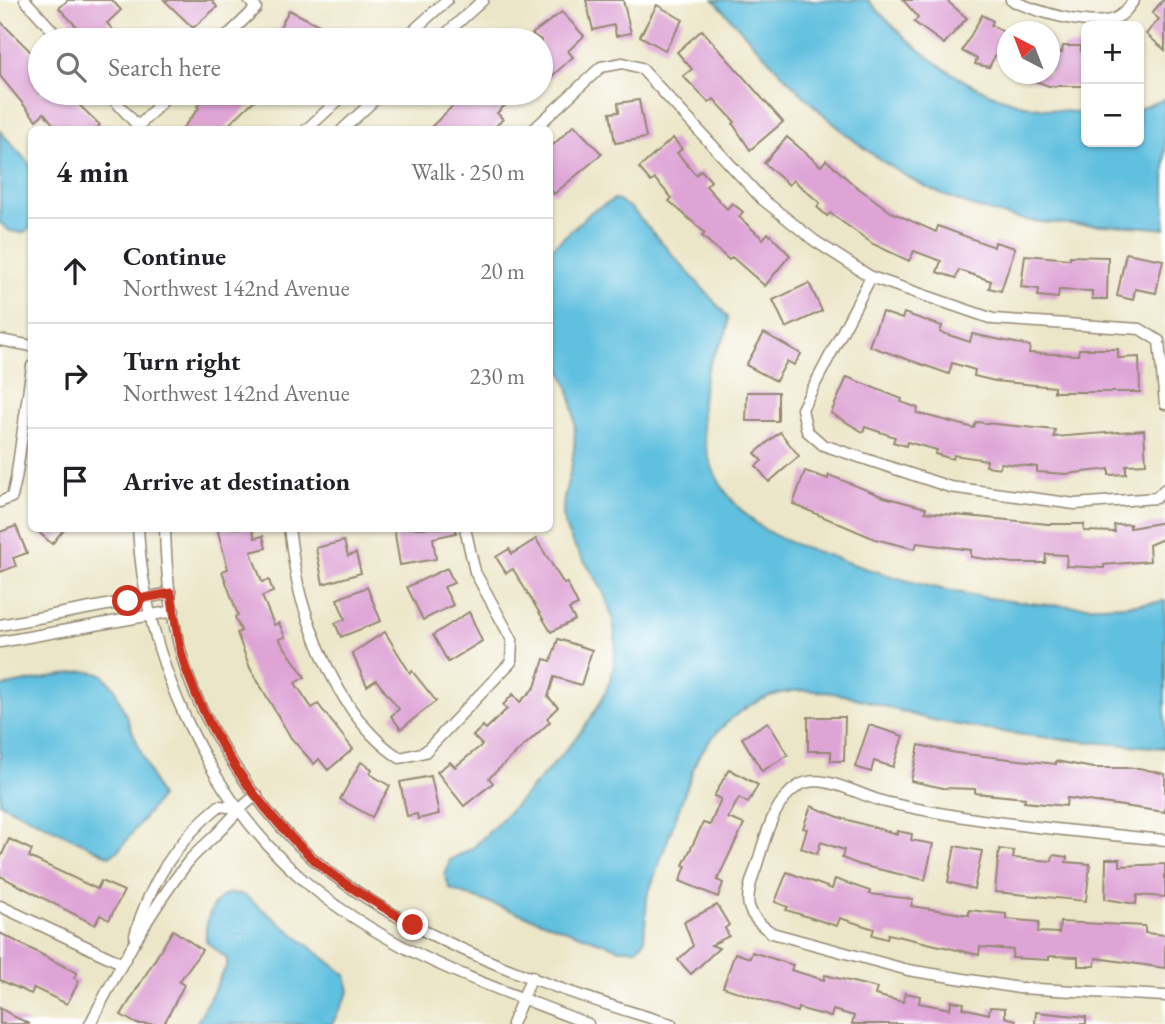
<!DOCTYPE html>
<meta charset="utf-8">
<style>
body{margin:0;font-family:"EB Garamond",serif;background:#f6f6f6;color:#202124}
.controls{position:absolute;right:21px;top:21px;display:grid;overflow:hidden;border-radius:10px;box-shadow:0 2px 5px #0004}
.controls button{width:63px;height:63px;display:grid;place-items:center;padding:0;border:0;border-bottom:2px solid #e0e0e0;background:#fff;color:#202124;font:35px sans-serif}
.compass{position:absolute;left:997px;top:21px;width:63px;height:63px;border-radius:50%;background:#fff;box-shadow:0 2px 5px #0004;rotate:318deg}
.stop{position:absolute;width:21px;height:21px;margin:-16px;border:5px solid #c8321e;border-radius:50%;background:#fff}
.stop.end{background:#c8321e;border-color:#fff;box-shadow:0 2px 7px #0008}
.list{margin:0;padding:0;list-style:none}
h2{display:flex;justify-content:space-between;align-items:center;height:91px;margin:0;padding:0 28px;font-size:30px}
h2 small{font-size:23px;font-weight:400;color:#757577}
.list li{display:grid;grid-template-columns:46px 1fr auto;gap:21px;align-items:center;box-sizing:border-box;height:105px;padding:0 28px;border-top:2px solid #e0e0e0}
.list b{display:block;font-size:26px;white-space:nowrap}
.list p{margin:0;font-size:23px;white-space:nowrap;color:#757577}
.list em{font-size:23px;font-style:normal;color:#757577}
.icon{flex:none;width:38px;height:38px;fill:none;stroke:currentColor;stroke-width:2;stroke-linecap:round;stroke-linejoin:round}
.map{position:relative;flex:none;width:1165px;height:1024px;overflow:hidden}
.search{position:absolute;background:#fff;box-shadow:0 2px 5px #0004;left:28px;top:28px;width:525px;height:77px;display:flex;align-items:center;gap:18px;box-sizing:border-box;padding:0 24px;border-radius:38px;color:#757577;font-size:26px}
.panel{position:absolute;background:#fff;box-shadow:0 2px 5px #0004;left:28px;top:126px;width:525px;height:406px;border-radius:10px}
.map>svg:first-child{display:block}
.water{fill:#60c0df;stroke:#4e757e;stroke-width:2}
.building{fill:#dea4d6}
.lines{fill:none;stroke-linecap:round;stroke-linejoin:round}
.street-casing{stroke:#948873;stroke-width:13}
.street{stroke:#fff;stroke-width:10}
.route{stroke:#c8321e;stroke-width:9}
</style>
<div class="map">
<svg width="1165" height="1024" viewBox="0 0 1165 1024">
<rect width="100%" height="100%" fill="#fff"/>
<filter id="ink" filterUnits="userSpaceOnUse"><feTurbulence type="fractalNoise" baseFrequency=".0143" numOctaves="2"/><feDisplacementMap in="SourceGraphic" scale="14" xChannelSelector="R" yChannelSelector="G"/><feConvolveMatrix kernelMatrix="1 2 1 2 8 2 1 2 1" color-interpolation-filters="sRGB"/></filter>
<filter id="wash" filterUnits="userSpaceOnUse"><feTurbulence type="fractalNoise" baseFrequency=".00686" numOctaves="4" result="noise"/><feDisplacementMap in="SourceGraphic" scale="28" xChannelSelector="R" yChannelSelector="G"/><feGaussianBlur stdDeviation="1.57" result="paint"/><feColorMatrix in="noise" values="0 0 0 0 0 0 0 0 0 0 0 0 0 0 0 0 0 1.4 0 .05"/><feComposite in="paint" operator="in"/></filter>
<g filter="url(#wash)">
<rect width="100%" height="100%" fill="#ece6c8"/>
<!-- water -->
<g class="water">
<path d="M714,0h154c43,48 99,94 165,107 17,3 36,4 53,6v29h53v-33l26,-10v130c-44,-6 -88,-2 -132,-8 -145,-22 -226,-119 -319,-221z"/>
<polygon points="0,131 31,166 31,228 22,233 10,231 0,223"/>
<path d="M615,199l16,9 97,109c2,18 -10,28 -17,43 -13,32 -12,72 0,104 9,26 30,49 53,65 18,12 42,19 63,26 105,39 226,62 338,46v147c-78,-6 -155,-12 -232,-28 -45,-10 -92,-33 -140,-29 -41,4 -75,34 -96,68l-50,138 -3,44 -7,8h-17l-170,-60 -5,-14 5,-15 24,-13c25,-25 50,-50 74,-77 47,-52 88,-100 57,-174 -11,-29 -42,-53 -42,-85 0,-17 6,-31 9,-47 7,-40 2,-79 -22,-112v-102l42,-39z"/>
<polygon points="84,671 102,674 114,687 160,797 120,849 109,856 0,803 0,687"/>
<path d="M230,893l14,2 102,80 3,17 -17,32h-136l31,-59v-6l-21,-18c-1,-18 4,-42 24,-48z"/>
</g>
<g id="blocks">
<!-- building -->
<g class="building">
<polygon points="68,0 112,0 121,10 107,23 122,40 89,40 59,8"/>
<polygon points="164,0 212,0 217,7 193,28"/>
<polygon points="586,0 623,0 631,33 616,36 614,25 593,30"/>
<polygon points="903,0 946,0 967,18 944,44 914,22 918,17"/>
<polygon points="1163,0 1165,0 1165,50 1146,34 1159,19 1152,13"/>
<polygon points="657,5 683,20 665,50 640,36"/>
<polygon points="289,10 323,27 317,40 268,40 274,29 278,31"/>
<polygon points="562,12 584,36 568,51 573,57 541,86 541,40 532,34"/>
<polygon points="982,15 993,21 991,25 1007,34 989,67 975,64 977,59 962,51"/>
<polygon points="0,21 37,58 33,62 40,70 40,93 67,93 100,125 95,130 58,130 44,113 36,120 0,76"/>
<polygon points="702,30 783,122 750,150 733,124 735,122 714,99 709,103 683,76 692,69 677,52"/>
<polygon points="1063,46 1081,46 1081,51 1086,51 1086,86 1049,86 1024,77 1025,74 1049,74 1049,50 1062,53"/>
<polygon points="211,93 262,93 223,130 181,130 199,108 197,106"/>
<polygon points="466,93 518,93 497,113 503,119 492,130 428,130"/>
<polygon points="639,100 646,138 615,143 610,113 619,112 618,103"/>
<polygon points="574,125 602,154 554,194 550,189 550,148"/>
<polygon points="787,137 821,166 826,160 853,184 891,212 936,232 938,226 994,247 995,242 1015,248 1001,291 989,288 991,281 959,270 956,278 937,272 941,261 914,251 909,261 873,244 830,213 827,216 817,207 820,203 793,180 789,185 764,163"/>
<polygon points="673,138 682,149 677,153 696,175 701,170 711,181 706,186 727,209 732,203 743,212 739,217 763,239 768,233 790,255 765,286 732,257 729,260 702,236 705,233 669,201 672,198 655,179 651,182 639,168"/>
<polygon points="1126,253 1163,260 1156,293 1135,289 1133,300 1117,296"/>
<polygon points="1025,255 1070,259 1070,256 1108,257 1107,299 1092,299 1092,291 1059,290 1058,298 1038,296 1039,289 1021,287"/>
<polygon points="809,283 822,311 786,328 773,300"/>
<polygon points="882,312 902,319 904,313 942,326 940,332 970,342 972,334 1030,346 1029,353 1078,355 1079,349 1118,349 1118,358 1139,357 1140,392 1054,392 1054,387 995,381 974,376 975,370 952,363 949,374 869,346"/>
<polygon points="764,333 801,354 794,365 787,361 776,381 746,365"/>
<polygon points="847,377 902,399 901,402 918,408 917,413 974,428 976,422 1055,430 1054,437 1144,430 1146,464 1126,465 1126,474 1109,475 1109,469 1066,474 1037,472 1037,467 1001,463 1000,468 986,466 987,460 954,455 953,459 935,454 937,450 907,442 906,446 893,442 895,437 865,427 863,432 831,413"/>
<polygon points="747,392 778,392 778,421 746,421"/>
<polygon points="780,432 799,456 769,482 756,466 762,461 755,453"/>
<polygon points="805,471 828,479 829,475 884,497 926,508 925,512 1048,524 1084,524 1084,531 1115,532 1114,525 1130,524 1130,528 1165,522 1165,538 1149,545 1150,561 1104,565 1104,568 1066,566 1067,555 1046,554 1045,563 1013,563 971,557 971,550 917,543 915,549 875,539 793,504"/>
<polygon points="16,526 27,553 13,558 16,566 0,572 0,532"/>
<polygon points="34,528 65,528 52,544"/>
<polygon points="217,528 252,528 255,538 263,536 266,548 251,552 262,582 269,580 273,592 262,596 274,625 279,623 285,637 279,639 305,677 295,683 312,708 318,704 353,749 328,770 319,759 314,764 291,738 250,668 237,633 241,631 235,617 238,615 222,571 228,569"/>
<polygon points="394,528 456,528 456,533 433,538 436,559 400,565"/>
<polygon points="536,539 564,584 567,583 578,605 569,609 575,620 551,632 513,569 506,573 496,557 509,549 512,554"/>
<polygon points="344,541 348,556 356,553 361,573 323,584 316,548"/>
<polygon points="447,568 454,583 444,587 453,605 423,620 407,587"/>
<polygon points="367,587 381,621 341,637 335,623 345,619 337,599"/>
<polygon points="469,612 482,641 448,662 433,635"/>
<polygon points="385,632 410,673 412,671 436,701 401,729 391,716 399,709 376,680 367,686 352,653"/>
<polygon points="558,639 592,650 581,685 554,677 548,697 558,707 547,718 550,722 489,778 493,783 464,806 437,772 450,762 455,767 482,745 473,736 483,726 486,729 507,709 503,705 513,694 520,702 535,687 544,659 551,661"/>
<polygon points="808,717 845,717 844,761 831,761 831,751 808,751"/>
<polygon points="768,722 788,755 762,771 742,738"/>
<polygon points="869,725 903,736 893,767 874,761 871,772 855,767"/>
<polygon points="919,745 956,753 1056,764 1056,761 1093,768 1139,768 1165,774 1165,812 1067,798 1066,806 1024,802 1025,798 975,793 975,789 943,788 911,781"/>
<polygon points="361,762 372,769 370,774 390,786 372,817 340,799"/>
<polygon points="729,769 758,785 748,803 739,798 728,818 744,824 717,880 723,883 718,897 680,881 686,866 683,865 703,823 710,825 721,799 714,796"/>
<polygon points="431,776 439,814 418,819 417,814 407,816 400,782"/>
<polygon points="811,806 841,818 897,834 897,831 912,834 911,840 933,844 925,880 860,865 842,858 844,850 821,842 817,854 801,848 807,829 803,828"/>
<polygon points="9,839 32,850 29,857 97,889 101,881 124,891 109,920 100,915 95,925 0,876 0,859"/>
<polygon points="955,846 982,851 974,889 948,882"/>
<polygon points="999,849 1014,851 1013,858 1052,861 1053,855 1067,857 1066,862 1090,864 1086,901 995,892"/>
<polygon points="1106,859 1120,859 1120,866 1165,864 1165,897 1137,895 1136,904 1105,899"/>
<polygon points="787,872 832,889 835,879 870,891 869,894 913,899 911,906 969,915 969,910 1006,914 1006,919 1039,922 1038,932 1059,933 1060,922 1145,926 1145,933 1165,935 1165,968 1096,958 1095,966 1078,966 1078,957 1049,956 1049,960 1012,958 1013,950 980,947 979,955 888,934 887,939 872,935 874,929 840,918 837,926 786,910 788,907 775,902"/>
<polygon points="717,905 729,925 725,928 729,936 711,945 719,948 691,974 678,960 693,946 684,922"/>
<polygon points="173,930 202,950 179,982 184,985 164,1024 137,1024 121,1015"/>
<polygon points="0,933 77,973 74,978 79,981 67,1004 34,988 31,994 0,980"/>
<polygon points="752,952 793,965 791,970 824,980 825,975 877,988 875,995 903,1002 905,993 920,996 919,1003 950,1009 951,1001 964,1003 963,1008 989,1014 990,1007 1005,1008 1005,1017 1016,1020 1015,1024 852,1024 854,1016 833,1010 831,1017 798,1008 797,1012 723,987 735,953 750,958"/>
<polygon points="0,1008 15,1017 30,1024 0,1024"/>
<polygon points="1036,1012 1086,1017 1086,1024 1035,1024"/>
</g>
</g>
</g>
<g filter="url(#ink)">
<use href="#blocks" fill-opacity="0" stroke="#948873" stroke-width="2"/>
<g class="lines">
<defs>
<g id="street">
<polyline points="25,0 61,40"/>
<path d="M1011,0c24,11 78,28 103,19 9,-3 15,-12 20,-19"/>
<polyline points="223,40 256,8 249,0"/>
<polyline points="403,40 447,0"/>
<polyline points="439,40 483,0"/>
<polyline points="108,93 137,125"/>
<polyline points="135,130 170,93"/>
<polyline points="306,130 346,93"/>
<polyline points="342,130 382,93"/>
<polyline points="533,130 601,67 623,63 641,68 762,199 815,241 871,277 993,319 1140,329 1159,341 1165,404"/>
<polyline points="871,277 802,409 807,431 823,445 950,487 1075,504 1156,498 1165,489"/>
<polyline points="0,340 32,346"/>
<polyline points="0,502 12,497 16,479 32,366"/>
<path d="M138,528c6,126 67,265 162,349 30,27 67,50 102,69 58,31 124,53 186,78"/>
<path d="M165,528c1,47 7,98 21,142 21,63 76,144 126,188 93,80 242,132 359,166"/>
<path d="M289,528c4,25 6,52 14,76 17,54 47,122 97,154l25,-6 86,-90 1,-22 -37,-68 -10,-44"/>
<polyline points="0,625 171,593"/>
<polyline points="0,642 174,611"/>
<path d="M1165,840c-94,-9 -188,-17 -280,-38 -25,-6 -63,-31 -87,-16 -27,17 -33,56 -43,84 -11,31 -11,44 17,63l136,37 111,18 146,8"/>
<polyline points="0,906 121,963"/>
<path d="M135,935c14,-51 43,-96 84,-129l19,2"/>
<path d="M90,1024c29,-56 59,-112 98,-162 12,-14 26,-24 38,-38 11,-12 18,-20 31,-29"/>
<polyline points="512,1024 532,976"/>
</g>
</defs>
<!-- street casing -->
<use href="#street" class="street-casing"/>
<!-- street -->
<use href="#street" class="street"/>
</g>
</g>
<g class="lines" filter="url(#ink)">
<!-- route -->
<path class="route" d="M128,601l43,-8c4,26 7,54 16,79 24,67 71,136 124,185 30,27 67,47 102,68"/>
</g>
</svg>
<div class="controls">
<button>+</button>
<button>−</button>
</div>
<svg class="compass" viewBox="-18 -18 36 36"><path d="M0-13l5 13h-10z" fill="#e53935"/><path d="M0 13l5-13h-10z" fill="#757577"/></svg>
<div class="stop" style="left:128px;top:601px"></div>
<div class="stop end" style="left:413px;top:925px"></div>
<div class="search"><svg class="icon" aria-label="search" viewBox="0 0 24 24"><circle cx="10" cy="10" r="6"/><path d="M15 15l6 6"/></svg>Search here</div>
<section class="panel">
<h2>4 min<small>Walk · 250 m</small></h2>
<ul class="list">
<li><svg class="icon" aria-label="ahead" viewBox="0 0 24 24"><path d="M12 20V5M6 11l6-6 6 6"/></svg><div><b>Continue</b><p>Northwest 142nd Avenue</p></div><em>20 m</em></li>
<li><svg class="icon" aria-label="right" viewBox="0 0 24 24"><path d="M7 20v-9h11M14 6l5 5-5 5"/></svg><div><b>Turn right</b><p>Northwest 142nd Avenue</p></div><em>230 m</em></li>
<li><svg class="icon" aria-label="arrive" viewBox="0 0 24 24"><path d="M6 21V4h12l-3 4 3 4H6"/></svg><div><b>Arrive at destination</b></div></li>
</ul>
</section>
</div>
